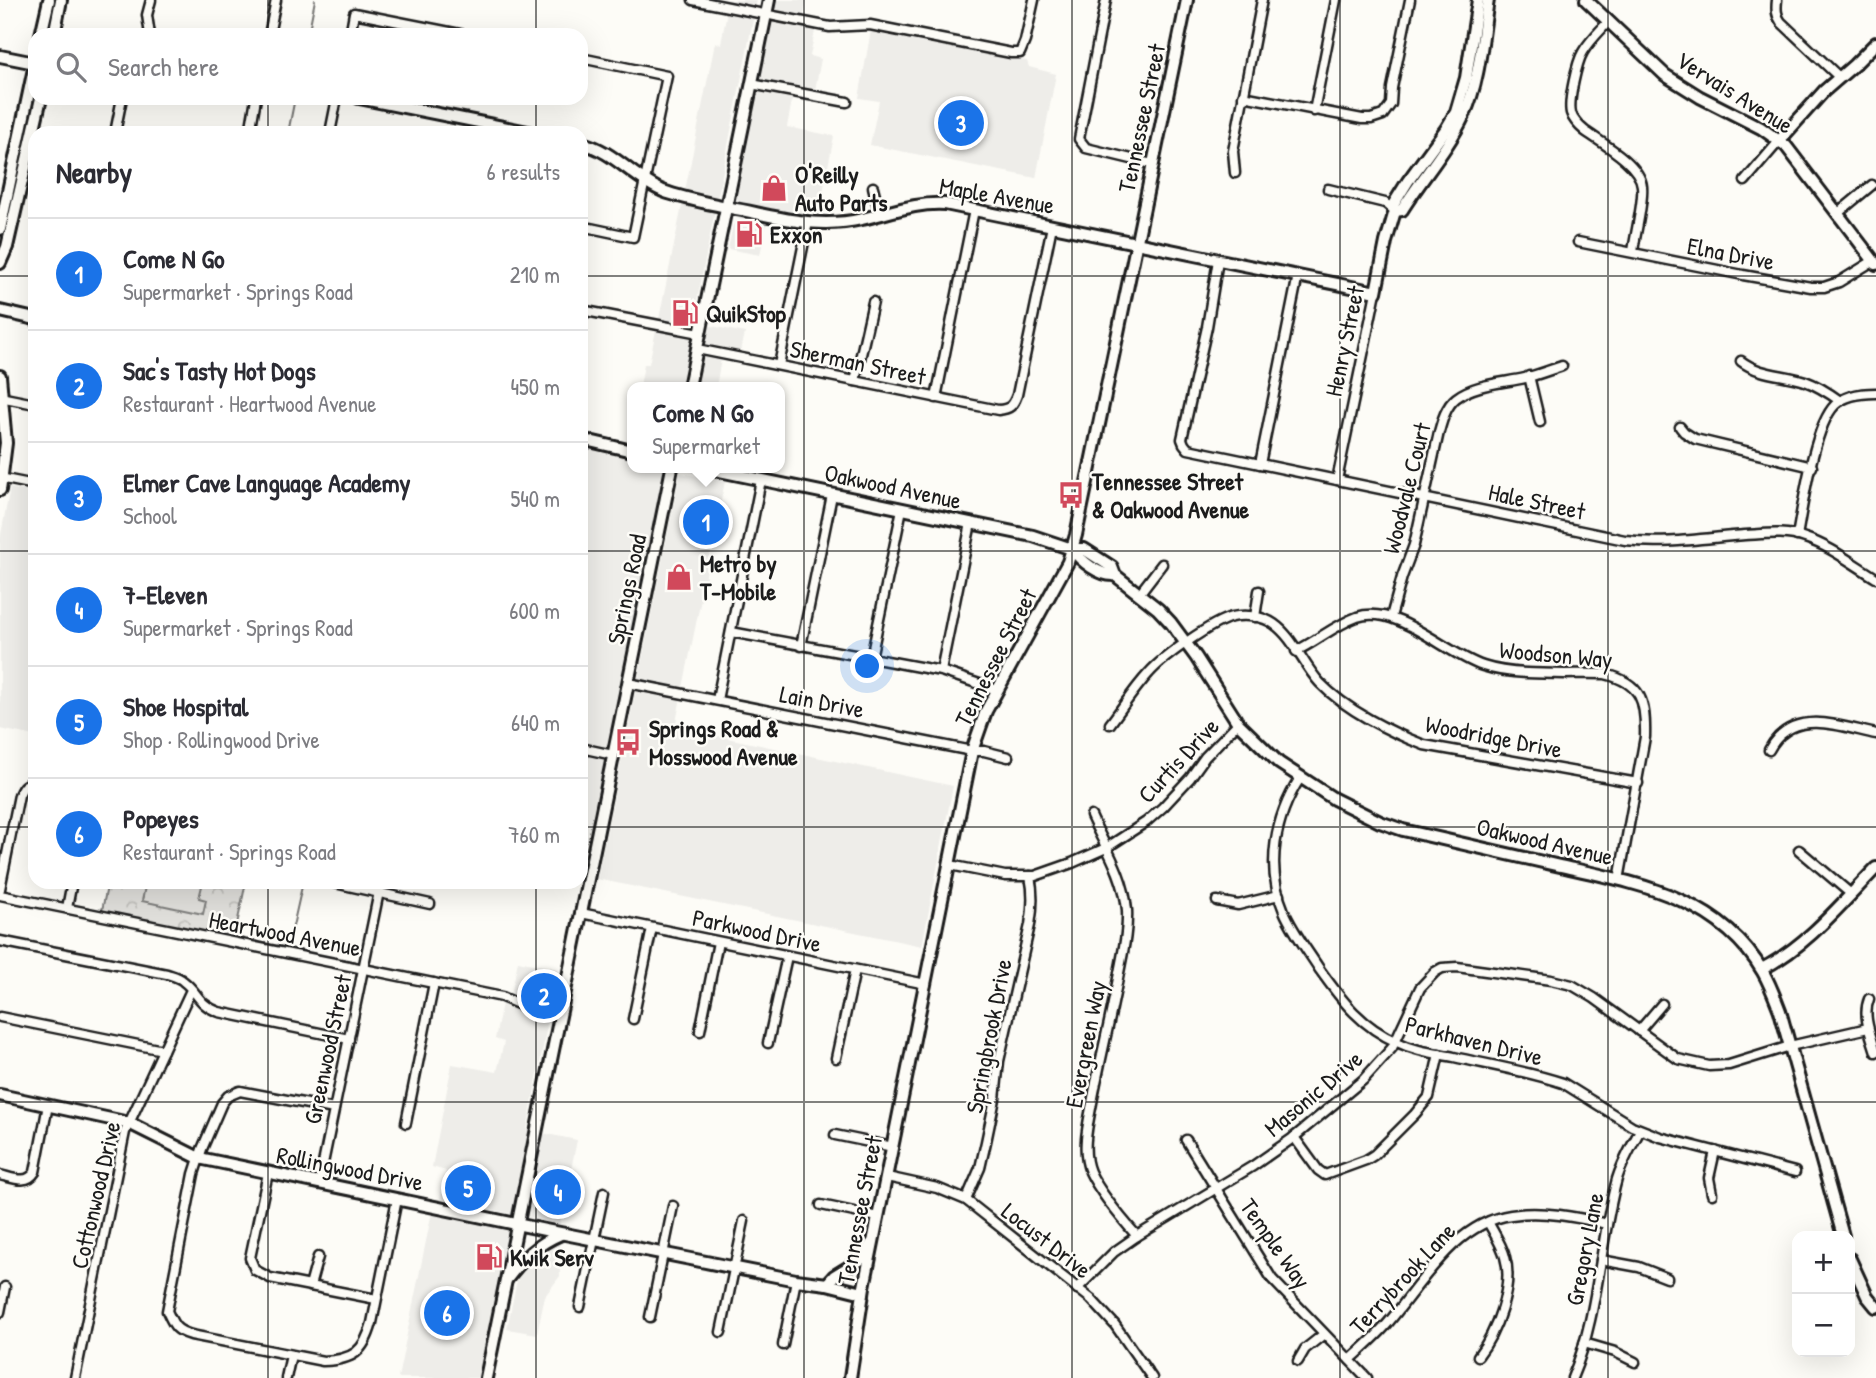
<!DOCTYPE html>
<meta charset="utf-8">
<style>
body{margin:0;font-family:"Patrick Hand",sans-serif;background:#f2f2f3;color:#2b2b33}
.controls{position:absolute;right:21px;bottom:21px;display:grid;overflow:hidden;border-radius:14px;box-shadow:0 7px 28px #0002}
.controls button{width:63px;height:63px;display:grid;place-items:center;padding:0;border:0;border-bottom:2px solid #e1e1e2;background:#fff;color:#2b2b33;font:35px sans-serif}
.you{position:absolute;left:868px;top:667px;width:24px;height:24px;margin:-18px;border:5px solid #fff;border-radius:50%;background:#1a73e8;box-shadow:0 0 0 10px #1a73e833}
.badge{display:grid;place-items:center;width:46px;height:46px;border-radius:50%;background:#1a73e8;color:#fff;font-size:23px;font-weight:700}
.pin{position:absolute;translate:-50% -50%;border:4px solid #fff;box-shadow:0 2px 7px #0006}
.popup{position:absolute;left:627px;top:382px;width:158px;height:91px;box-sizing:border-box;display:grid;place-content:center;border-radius:14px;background:#fff;filter:drop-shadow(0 2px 5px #0005);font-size:23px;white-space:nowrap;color:#7c7c81}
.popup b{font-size:26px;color:#2b2b33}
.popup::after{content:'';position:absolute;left:50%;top:100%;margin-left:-14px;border:14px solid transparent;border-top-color:#fff}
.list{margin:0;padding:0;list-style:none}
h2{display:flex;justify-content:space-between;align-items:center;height:91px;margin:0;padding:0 28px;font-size:30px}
h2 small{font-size:23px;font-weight:400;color:#7c7c81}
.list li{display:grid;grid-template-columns:46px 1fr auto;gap:21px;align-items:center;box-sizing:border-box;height:112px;padding:0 28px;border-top:2px solid #e1e1e2}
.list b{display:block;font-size:26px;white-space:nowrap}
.list p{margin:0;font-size:23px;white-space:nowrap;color:#7c7c81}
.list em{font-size:23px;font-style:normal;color:#7c7c81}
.icon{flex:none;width:38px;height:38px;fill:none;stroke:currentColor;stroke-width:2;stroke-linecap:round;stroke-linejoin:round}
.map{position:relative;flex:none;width:1876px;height:1378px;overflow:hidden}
.search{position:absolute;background:#fff;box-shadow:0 7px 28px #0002;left:28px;top:28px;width:560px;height:77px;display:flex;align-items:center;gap:18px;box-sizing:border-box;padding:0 24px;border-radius:21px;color:#7c7c81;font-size:26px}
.panel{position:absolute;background:#fff;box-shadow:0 7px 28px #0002;left:28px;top:126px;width:560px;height:763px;border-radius:21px}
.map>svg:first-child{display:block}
.built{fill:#eeede9}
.park{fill:url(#park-crowns);stroke:#7e7e7c;stroke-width:2}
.pitch{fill:#e0dfdb;stroke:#7e7e7c;stroke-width:2}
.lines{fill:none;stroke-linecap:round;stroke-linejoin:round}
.stream{stroke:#797876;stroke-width:2}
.street-casing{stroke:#1c1c1c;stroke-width:13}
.secondary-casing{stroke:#1c1c1c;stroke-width:16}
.street{stroke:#fdfcf7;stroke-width:8}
.secondary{stroke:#fdfcf7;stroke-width:10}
.grid{fill:none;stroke:#1c1c1c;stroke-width:2;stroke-opacity:0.55}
.labels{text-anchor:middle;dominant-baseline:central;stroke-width:5;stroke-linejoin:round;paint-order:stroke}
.street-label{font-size:24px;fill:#1c1c1c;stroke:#fdfcf7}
.poi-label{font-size:24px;font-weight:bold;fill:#1c1c1c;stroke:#fdfcf7;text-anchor:start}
</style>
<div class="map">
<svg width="1876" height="1378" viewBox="0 0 1876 1378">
<defs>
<pattern id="park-crowns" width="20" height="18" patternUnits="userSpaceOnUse" patternTransform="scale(1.75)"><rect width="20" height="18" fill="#e0dfdb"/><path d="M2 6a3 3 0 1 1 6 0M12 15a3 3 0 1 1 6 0" fill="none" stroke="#c0bfbb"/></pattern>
</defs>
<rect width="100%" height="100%" fill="#fdfcf7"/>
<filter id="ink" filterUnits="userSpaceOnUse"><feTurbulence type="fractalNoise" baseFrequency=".0143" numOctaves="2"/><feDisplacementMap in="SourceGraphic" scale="14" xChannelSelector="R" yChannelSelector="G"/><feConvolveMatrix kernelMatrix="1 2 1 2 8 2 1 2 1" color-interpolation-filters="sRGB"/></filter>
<g filter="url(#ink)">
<!-- built -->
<g class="built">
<polygon points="729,0 757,0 692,326 659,319 715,43 721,44"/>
<polygon points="777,0 807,0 802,28 815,31 810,56 821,59 815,90 761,79"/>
<polygon points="871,30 1027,61 1029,67 1056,74 1036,178 870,145 879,101 859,98"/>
<polygon points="759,88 793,95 787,127 834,136 819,213 794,213 736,201"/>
<polygon points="742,217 767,222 760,255 728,249 733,225"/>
<polygon points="712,326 745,333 741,351 721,359 716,387 640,387 644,364 649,364 656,330 688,337"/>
<polygon points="581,446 632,458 632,468 666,468 585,852 581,852"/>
<polygon points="680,473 725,481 675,727 953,786 922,946 597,879"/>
<polygon points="10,488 35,493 35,736 0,729 0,539"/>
<polygon points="518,961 558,969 527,1130 577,1140 560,1224 440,1199 446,1171 432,1167 452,1064 497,1072 504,1042 495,1039 502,1003 509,1004"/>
<polygon points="433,1207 517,1224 486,1378 398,1378"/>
<polygon points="559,1242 560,1276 545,1296 537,1334 507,1329 516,1285 521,1270 536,1253"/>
</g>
<!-- park -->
<polygon class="park" points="108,882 246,882 233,943 101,915"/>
<!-- pitch -->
<polygon class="pitch" points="146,882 203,882 199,898 206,900 203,914 142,901"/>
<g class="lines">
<!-- stream -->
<g class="stream">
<polyline points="308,35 315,0"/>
<polyline points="288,133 295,98"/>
<polyline points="289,944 303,882"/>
</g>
<defs>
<g id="street">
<polyline points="693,0 830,27 870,25 1011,53 1020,53 1025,41 1034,0"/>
<polyline points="1106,0 1079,139 1086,148 1152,164"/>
<path d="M1777,0c-1,9 -1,15 4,22l58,55"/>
<path d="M1609,21c-9,10 -19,19 -26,31 -6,10 -15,49 -12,61 2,7 8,13 14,18 17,12 55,33 57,55 2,16 -7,48 -9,66"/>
<polyline points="150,35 147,15 151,0"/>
<polyline points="269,35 276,0"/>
<polyline points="350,35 354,13 465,35"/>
<polyline points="581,58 667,76 633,237 581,226"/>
<polyline points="751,84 847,102"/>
<polyline points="1243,96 1362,119 1371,119 1383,115 1391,104 1392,88 1410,0"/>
<polyline points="1314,111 1336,0"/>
<polyline points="115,133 122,98"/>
<polyline points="250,133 256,98"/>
<polyline points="330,133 337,98"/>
<polyline points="1235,173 1233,151 1262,0"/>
<polyline points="1745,181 1780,140"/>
<polyline points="873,187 880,215"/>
<polyline points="1328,189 1385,203 1395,211"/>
<polyline points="1837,214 1872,185"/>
<polyline points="1578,242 1743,275 1811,287 1824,287 1839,282 1873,261"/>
<path d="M1218,260l-11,67 -25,112 2,5 4,5 437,91c40,5 80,-2 120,-5 20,-1 41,-4 60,3 25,8 48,26 71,40"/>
<polyline points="581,310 700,333"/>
<path d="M697,349l301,61c12,-1 15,-4 19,-15l35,-169"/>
<path d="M1741,361c18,14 43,13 64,20 14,5 24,12 35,20"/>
<polyline points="779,365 808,222"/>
<polyline points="1529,376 1540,422"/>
<polyline points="855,381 873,302"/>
<polyline points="0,397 35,404"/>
<polyline points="936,398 974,210"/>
<polyline points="1680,427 1684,432 1695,439 1812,467"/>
<polyline points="1260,464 1298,275"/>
<polyline points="0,478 35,485"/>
<polyline points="1337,480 1376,292"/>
<path d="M1797,536c6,-32 17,-110 38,-131 10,-10 28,-12 41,-12"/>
<polyline points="1139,594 1162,564"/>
<polyline points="1255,617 1259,591"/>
<path d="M1391,617l11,-40 12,-32 25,-113c3,-11 7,-26 17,-34 18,-14 47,-15 69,-20 12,-3 25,-8 37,-12"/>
<polyline points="731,632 941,671 997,690"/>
<polyline points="801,646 832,495"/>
<path d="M1296,651c21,-10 39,-26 61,-34 41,-13 87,36 126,49 33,11 86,7 122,8 37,9 41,28 40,63l-26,143"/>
<polyline points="871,658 902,509"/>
<polyline points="941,671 971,523"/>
<polyline points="628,683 972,751 984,751 1008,757"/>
<polyline points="717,700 761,480"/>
<path d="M1110,724c13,-17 24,-35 39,-51 14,-16 63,-51 83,-56 13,-3 31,-1 42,7 20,14 29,41 46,59 26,27 70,49 104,62l214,38"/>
<polyline points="581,748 613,755"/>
<path d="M1769,750c23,-43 69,-24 107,-16"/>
<path d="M1300,778c-25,39 -35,89 -16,133 9,21 24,40 36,59 22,31 42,57 77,72 18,9 37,11 57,15 36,8 73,14 109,26l69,43 28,11 135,35"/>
<path d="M1091,816c14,31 33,59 36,94 1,21 -4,42 -8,63 -8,44 -19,87 -27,130 -4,21 -11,48 -2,69 10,21 31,46 47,64"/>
<polyline points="1799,850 1851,894"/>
<polyline points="950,865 1005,876 1035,876 1072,863 1106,848 1146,822 1163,807 1190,778 1205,757 1238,723"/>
<polyline points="330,882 430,904"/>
<path d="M0,889l19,-94c4,-9 6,-12 16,-11"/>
<polyline points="0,895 502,997 525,1007 560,1016"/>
<polyline points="1217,901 1238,905 1279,895"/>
<polyline points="67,908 72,882"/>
<polyline points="581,913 926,984"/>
<path d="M0,941l167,33c6,2 12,3 16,7 16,12 14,23 36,31l130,27"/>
<path d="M1869,999c-7,17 2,36 7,53"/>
<polyline points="0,1017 163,1050"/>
<polyline points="633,1019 652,928"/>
<polyline points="700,1031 718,942"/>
<polyline points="1639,1031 1662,1004"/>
<polyline points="768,1043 787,956"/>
<polyline points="836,1058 855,970"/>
<path d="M334,1109l-94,-18 -12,5 -6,7 -20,46 -8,25 -27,137c7,15 8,19 24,24l132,26c30,-1 41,-9 49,-38l25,-124"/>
<polyline points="406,1123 434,983"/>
<polyline points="835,1135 893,1147"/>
<polyline points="1294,1137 1318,1170 1325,1175 1366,1160 1374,1155 1415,1114 1429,1097 1439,1054"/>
<polyline points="1186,1140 1272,1279 1367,1378"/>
<polyline points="268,1173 250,1258 255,1270 270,1278 376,1299"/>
<path d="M0,1175c13,3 27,10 35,-3l13,-67"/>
<polyline points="887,1177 937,1188 966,1200 1091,1299 1115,1325 1152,1378"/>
<polyline points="319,1183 381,882"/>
<polyline points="1712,1194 1709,1178 1715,1151"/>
<path d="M966,1200l14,-32 6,-26 9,-43 4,-38 31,-136c3,-17 4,-31 0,-49"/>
<polyline points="821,1205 878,1217"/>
<polyline points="1601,1260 1639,1267 1667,1278"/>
<polyline points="310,1286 318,1257"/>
<polyline points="1077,1289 1114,1252 1137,1236 1253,1166 1293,1138 1363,1080 1392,1048 1420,988 1435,972 1442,968 1457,967 1551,980 1572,985 1594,998 1678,1059 1709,1066 1729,1065 1790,1046 1868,1028"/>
<polyline points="580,1307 604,1192"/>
<polyline points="0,1312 5,1287"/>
<polyline points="650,1317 673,1206"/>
<polyline points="721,1332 744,1221"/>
<polyline points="1584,1343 1615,1352 1635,1362"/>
<polyline points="783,1345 796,1280"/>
<path d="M1478,1356c18,-23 36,-70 27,-99 -3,-12 -11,-24 -17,-35"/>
<path d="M1350,1360c13,-12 27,-24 38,-37 34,-40 67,-100 123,-108 31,-5 66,2 96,9"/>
<polyline points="1298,1361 1305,1349 1324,1334"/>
<polyline points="75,1378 125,1132 191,990"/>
<polyline points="286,1378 291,1355"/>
<path d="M1572,1378c27,-63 27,-134 45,-199 5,-17 15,-33 23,-49"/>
</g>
<g id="secondary">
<polyline points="1586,0 1665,75 1700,97 1761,128 1786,146 1876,264"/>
<polyline points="41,35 49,0"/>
<polyline points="54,35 61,0"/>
<polyline points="0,56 35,63"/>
<polyline points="359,98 533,133"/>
<polyline points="1780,140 1824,91 1854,65 1876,43"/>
<path d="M581,143c32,7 53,36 82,48 21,8 45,12 68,17 22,4 45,10 67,13 22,3 43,3 64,-2 27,-6 55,-17 83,-15l431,88 10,-50 9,-31 -2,-6 15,-24 38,-52 10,-17 10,-34 12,-78"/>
<path d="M1395,211l7,-1c20,-32 46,-61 62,-95 16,-35 18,-77 24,-115"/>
<polyline points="0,229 35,64"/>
<polyline points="0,263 7,247 41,98"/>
<polyline points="0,311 35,319"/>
<polyline points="0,376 6,443 0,490"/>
<polyline points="689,387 769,0"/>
<polyline points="581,439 632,451"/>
<path d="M705,468l328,68 39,13h12l28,18 3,8 43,34 13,14 25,34 42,66 41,40 55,36 46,23 23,8c52,12 104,24 157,36 76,17 160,31 203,106 7,12 12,26 17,39l63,225"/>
<path d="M1072,549c9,12 27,27 43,26"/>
<path d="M1762,969c46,-24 78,-64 114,-101"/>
<polyline points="0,1095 129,1123 199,1158 545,1230 796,1280 827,1284 863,1293"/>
<polyline points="1850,1259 1867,1296 1876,1307"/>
<path d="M507,1279c16,-21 30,-35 54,-45"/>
<polyline points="827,1284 834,1276 860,1260 871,1244"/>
<polyline points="486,1378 672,468"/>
<polyline points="850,1378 864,1287 972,751 986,711 1068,562 1076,535 1187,0"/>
</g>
</defs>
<!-- street casing -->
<use href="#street" class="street-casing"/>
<!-- secondary casing -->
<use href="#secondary" class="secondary-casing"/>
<!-- street -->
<use href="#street" class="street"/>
<!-- secondary -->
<use href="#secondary" class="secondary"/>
</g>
</g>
<!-- grid -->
<path class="grid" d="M268,0v35M536,0v35M804,0v1378M1072,0v1378M1340,0v1378M1608,0v1378M268,98v35M536,98v35M0,276h35M581,276h1295M0,551h35M581,551h1295M0,827h35M581,827h1295M268,882v496M536,882v496M0,1102h1876"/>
<!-- icons -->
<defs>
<symbol id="shop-bare" viewBox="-9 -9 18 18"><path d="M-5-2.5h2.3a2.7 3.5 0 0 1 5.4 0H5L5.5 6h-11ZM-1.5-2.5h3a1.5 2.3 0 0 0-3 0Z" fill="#d1495b" stroke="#fdfcf7" stroke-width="2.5" paint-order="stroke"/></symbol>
<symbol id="fuel-bare" viewBox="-9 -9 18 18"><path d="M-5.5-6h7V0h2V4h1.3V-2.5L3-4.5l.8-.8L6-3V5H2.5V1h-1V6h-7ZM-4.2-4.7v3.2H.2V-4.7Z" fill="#d1495b" stroke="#fdfcf7" stroke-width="2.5" paint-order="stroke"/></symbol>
<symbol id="bus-bare" viewBox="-9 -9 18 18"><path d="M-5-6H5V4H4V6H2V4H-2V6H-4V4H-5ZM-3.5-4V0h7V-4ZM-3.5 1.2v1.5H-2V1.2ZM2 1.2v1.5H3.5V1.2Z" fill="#d1495b" stroke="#fdfcf7" stroke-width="2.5" paint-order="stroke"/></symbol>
</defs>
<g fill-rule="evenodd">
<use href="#shop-bare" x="755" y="169" width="38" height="38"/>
<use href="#fuel-bare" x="730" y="215" width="38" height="38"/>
<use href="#fuel-bare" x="666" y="294" width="38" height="38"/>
<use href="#bus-bare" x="1052" y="476" width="38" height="38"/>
<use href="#shop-bare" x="660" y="558" width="38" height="38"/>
<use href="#bus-bare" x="609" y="723" width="38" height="38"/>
<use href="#fuel-bare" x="470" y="1238" width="38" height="38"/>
</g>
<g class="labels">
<!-- street labels -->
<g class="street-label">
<text transform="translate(1735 92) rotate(32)">Vervais Avenue</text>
<text transform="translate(1141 118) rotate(-78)">Tennessee Street</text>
<text transform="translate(997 195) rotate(10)">Maple Avenue</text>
<text transform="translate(1731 253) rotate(11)">Elna Drive</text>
<text transform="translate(1344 341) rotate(-78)">Henry Street</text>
<text transform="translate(858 362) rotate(12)">Sherman Street</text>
<text transform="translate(893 486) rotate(12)">Oakwood Avenue</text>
<text transform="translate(1406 488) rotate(-76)">Woodvale Court</text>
<text transform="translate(1537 501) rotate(12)">Hale Street</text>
<text transform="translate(626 589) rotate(-78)">Springs Road</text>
<text transform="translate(1556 654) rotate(5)">Woodson Way</text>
<text transform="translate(995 657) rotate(-63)">Tennessee Street</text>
<text transform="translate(822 701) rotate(11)">Lain Drive</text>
<text transform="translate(1494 736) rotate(11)">Woodridge Drive</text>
<text transform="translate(1178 760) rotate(-47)">Curtis Drive</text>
<text transform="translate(1545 841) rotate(13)">Oakwood Avenue</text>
<text transform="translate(757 930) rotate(12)">Parkwood Drive</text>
<text transform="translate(285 933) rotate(11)">Heartwood Avenue</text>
<text transform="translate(988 1036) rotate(-79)">Springbrook Drive</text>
<text transform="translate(1474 1040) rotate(14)">Parkhaven Drive</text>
<text transform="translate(1085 1044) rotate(-79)">Evergreen Way</text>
<text transform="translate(327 1049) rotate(-78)">Greenwood Street</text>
<text transform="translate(1313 1093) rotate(-40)">Masonic Drive</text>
<text transform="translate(350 1168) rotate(11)">Rollingwood Drive</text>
<text transform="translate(95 1195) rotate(-77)">Cottonwood Drive</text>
<text transform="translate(859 1210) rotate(-79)">Tennessee Street</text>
<text transform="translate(1047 1240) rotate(38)">Locust Drive</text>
<text transform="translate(1276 1243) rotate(55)">Temple Way</text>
<text transform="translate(1584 1249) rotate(-79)">Gregory Lane</text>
<text transform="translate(1402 1278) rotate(-47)">Terrybrook Lane</text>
</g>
<!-- poi labels -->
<g class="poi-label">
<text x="795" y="174">O'Reilly<tspan x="795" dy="28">Auto Parts</tspan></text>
<text x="770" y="234">Exxon</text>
<text x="706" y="313">QuikStop</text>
<text x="1092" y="481">Tennessee Street<tspan x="1092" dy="28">&amp; Oakwood Avenue</tspan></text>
<text x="700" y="563">Metro by<tspan x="700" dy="28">T-Mobile</tspan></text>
<text x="649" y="728">Springs Road &amp;<tspan x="649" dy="28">Mosswood Avenue</tspan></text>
<text x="510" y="1257">Kwik Serv</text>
</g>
</g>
</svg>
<div class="controls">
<button>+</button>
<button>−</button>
</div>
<div class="you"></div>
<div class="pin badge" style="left:706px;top:522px">1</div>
<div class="popup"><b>Come N Go</b>Supermarket</div>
<div class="pin badge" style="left:544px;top:996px">2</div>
<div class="pin badge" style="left:961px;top:123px">3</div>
<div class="pin badge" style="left:558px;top:1192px">4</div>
<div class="pin badge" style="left:468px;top:1188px">5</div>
<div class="pin badge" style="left:447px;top:1313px">6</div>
<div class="search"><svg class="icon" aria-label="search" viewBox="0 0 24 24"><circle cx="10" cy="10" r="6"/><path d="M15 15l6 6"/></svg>Search here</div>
<section class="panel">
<h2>Nearby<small>6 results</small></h2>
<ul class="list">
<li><span class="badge">1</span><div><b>Come N Go</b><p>Supermarket · Springs Road</p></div><em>210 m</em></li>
<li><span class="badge">2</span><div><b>Sac's Tasty Hot Dogs</b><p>Restaurant · Heartwood Avenue</p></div><em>450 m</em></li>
<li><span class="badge">3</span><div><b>Elmer Cave Language Academy</b><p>School</p></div><em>540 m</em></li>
<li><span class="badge">4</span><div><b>7-Eleven</b><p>Supermarket · Springs Road</p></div><em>600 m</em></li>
<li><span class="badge">5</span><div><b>Shoe Hospital</b><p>Shop · Rollingwood Drive</p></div><em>640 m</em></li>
<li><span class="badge">6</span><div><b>Popeyes</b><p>Restaurant · Springs Road</p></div><em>760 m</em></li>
</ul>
</section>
</div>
